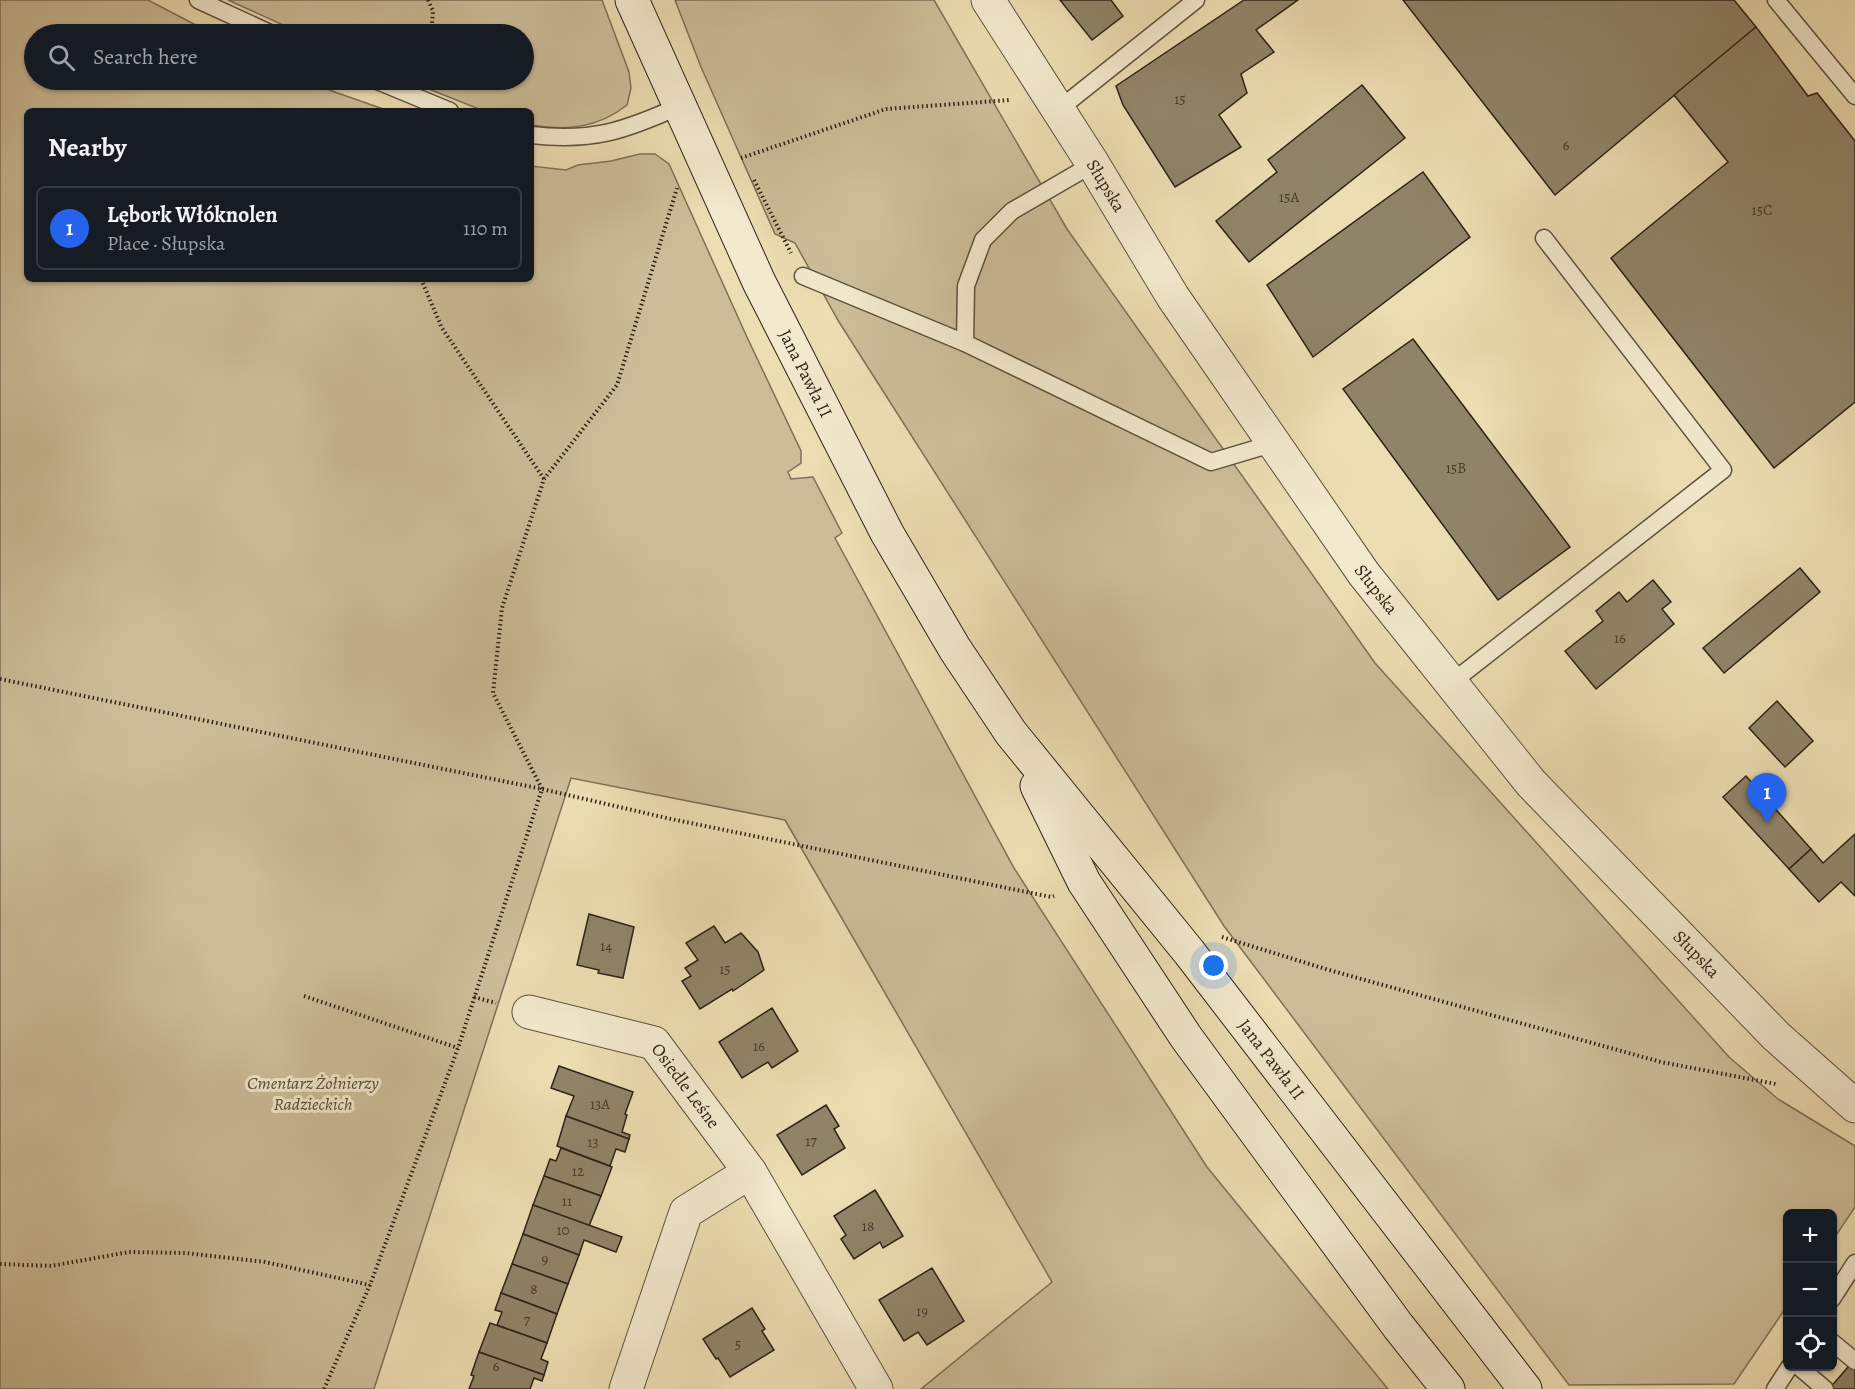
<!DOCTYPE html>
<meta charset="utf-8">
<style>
body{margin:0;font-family:Alegreya,serif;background:#242831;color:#f1f3f6}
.controls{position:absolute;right:18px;bottom:18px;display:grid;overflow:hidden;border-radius:9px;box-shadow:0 2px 4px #0004}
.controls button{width:54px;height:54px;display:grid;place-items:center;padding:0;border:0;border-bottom:2px solid #363941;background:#171b24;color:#f1f3f6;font:30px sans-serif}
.you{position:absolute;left:1214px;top:966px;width:21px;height:21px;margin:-15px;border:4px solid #fff;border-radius:50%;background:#1a73e8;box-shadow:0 0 0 9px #1a73e833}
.badge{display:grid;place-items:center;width:39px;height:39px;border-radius:50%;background:#2563eb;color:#fff;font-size:20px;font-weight:700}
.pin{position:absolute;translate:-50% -50px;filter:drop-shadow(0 2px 3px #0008)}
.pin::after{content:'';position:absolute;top:32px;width:21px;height:18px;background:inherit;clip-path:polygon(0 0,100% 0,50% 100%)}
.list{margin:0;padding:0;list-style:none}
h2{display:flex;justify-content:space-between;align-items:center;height:78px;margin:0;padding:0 24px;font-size:26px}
h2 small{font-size:20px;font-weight:400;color:#9ea1a6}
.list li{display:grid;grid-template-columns:39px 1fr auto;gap:18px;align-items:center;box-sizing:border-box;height:84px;margin:0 12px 12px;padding:0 12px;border:2px solid #363941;border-radius:9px}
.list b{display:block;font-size:22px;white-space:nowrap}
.list p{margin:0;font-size:20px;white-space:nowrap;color:#9ea1a6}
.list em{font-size:20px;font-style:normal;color:#9ea1a6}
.icon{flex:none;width:33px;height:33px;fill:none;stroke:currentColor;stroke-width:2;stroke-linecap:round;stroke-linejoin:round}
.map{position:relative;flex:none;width:1855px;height:1389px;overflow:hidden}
.search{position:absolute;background:#171b24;box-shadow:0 2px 4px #0004;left:24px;top:24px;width:510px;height:66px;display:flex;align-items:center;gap:15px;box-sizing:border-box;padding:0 21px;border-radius:33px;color:#9ea1a6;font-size:22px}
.panel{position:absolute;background:#171b24;box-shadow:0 2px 4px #0004;left:24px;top:108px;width:510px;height:174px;border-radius:9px}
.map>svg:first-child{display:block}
.green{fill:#ccbd98;stroke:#7c7058;stroke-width:1.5}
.building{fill:#908468;stroke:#2c2317;stroke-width:1.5}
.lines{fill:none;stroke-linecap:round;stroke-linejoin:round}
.service-casing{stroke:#5c523e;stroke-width:19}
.minor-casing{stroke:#5c523e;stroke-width:35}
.secondary-casing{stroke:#2c2317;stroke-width:35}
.path{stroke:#2c2317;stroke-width:4;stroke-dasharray:1.5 3;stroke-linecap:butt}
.service{stroke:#f3e9cd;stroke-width:16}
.minor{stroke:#f3e9cd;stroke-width:33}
.secondary{stroke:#f3e9cd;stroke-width:33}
.labels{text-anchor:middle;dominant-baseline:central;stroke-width:6;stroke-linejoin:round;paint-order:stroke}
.number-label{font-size:15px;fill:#453b2b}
.street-label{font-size:18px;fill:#2c2317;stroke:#f3e9cd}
.park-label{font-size:18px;font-style:italic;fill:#544a37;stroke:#f3e9cd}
</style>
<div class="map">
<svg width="1855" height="1389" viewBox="0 0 1855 1389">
<rect width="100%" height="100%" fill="#edddb2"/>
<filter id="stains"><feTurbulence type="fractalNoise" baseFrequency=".00333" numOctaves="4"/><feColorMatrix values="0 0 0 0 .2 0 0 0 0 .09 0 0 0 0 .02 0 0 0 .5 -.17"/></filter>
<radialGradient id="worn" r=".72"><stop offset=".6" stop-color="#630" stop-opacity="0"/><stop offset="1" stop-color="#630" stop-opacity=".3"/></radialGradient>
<!-- green -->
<g class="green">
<polygon points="0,0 148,0 213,34 34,34 34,80 309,80 332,91 389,111 27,111 27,279 531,279 531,166 566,170 578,165 611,161 640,154 655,154 669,164 746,335 801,451 801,463 788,472 791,479 813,477 842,533 835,538 1014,868 1207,1167 1388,1389 921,1389 1052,1282 785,820 571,778 374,1389 0,1389"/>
<path d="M228,0h374l27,72 2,16 -4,17c-29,23 -60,26 -96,20v-14h-47l-78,-31h118v-46h-221z"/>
<polygon points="675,0 934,0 1067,229 1375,663 1729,1057 1778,1099 1855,1146 1855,1207 1833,1240 1832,1214 1788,1214 1787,1306 1734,1384 1569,1385 1224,926 839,322 795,243 775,234 701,67"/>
</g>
<!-- building -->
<g class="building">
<polygon points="1060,0 1111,0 1123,16 1092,40"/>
<polygon points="1244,0 1298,0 1256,30 1274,52 1241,74 1247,93 1219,115 1241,147 1175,187 1123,105 1116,86"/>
<polygon points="1403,0 1734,0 1756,27 1555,195"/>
<polygon points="1756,27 1808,96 1817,93 1855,141 1855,402 1774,468 1611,258 1728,162 1674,95"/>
<polygon points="1362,85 1405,138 1249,262 1216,221 1277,172 1268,160"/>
<polygon points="1423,172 1470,237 1313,357 1267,285"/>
<polygon points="1413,339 1570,547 1498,600 1343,389"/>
<polygon points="1800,568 1820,592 1724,673 1703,648"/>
<polygon points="1653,580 1671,602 1662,609 1674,624 1596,689 1565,651 1603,621 1596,611 1619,592 1627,602"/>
<polygon points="1777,701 1813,741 1785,767 1749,728"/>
<polygon points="1746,776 1811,849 1789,869 1723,797"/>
<polygon points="1855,834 1855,896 1841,882 1819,902 1789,869 1811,849 1823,863"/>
<polygon points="589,914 634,927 623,978 598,973 599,970 577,965"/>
<polygon points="714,926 725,943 741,933 758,952 764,970 733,991 732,989 700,1009 682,981 691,976 685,968 698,960 686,943"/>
<polygon points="772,1008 798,1051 772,1068 768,1062 742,1078 719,1042"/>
<polygon points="559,1066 633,1092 625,1114 627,1115 622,1132 630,1135 629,1139 566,1116 574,1096 551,1088"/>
<polygon points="826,1105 839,1126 834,1129 845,1148 802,1175 777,1135"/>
<polygon points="566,1116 629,1139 625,1152 616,1149 610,1166 557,1146"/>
<polygon points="561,1148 612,1167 601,1196 544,1176 550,1159 556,1161"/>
<polygon points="544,1176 601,1196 589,1226 533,1205"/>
<polygon points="875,1190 903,1236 883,1248 880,1242 854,1259 841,1239 846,1235 834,1216"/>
<polygon points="533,1205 622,1237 616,1252 584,1240 579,1255 523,1234"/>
<polygon points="523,1234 579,1255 568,1284 512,1264"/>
<polygon points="512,1264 568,1284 557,1314 501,1293"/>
<polygon points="932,1268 964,1321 927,1345 918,1332 904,1341 879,1300"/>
<polygon points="501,1293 557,1314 547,1343 497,1325 502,1312 495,1310"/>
<polygon points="752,1308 765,1329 762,1331 774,1350 730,1377 718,1358 716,1359 703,1339"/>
<polygon points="490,1323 547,1343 541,1359 548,1362 544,1375 479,1352"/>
<polygon points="479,1352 544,1375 542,1381 534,1378 530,1389 469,1389 474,1376 471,1375"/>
<polygon points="1855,1359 1855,1389 1829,1389"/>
</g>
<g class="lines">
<defs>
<g id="service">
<polyline points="198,0 272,34"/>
<polyline points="1776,0 1855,96"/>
<polyline points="375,80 450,111"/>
<polyline points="1058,110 1196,0"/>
<path d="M531,135c62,7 93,-4 149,-29"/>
<polyline points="803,276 965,343 1211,462 1275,443"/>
<polyline points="965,343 966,286 983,240 1012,211 1093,164"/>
<polyline points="1451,683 1723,470 1544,238"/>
<polyline points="1832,1299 1855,1263"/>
<polyline points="1832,1342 1855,1361"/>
<polyline points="1798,1366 1825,1389"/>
<polyline points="1775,1389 1790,1366"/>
</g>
<g id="minor">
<path id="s1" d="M988,0l105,164 80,133 191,277 167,209 245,253 79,70"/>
<path id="s2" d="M529,1012l125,31 96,129"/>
<polyline points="626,1389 686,1212 750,1172 876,1389"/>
</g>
<g id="secondary">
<path id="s3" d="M632,0l127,282 128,251 68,116 56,84 178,219 336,437"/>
<polyline points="1037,786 1084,882 1186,1037 1398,1326 1448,1389"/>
</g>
</defs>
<!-- service casing -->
<use href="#service" class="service-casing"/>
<!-- minor casing -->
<use href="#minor" class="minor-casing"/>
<!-- secondary casing -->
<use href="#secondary" class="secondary-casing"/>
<!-- path -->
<g class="path">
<polyline points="428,0 433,11 431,34"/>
<polyline points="741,158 886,109 1010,100"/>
<polyline points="754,180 791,253"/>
<polyline points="421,279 442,328 544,479"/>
<polyline points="0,679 542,789 671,819 1051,897 1054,896"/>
<polyline points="1222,937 1329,970 1661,1062 1776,1084"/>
<polyline points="304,996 458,1048"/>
<polyline points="474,997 496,1003"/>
<polyline points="0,1264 51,1266 129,1252 186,1253 265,1262 370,1285"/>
<polyline points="324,1389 370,1285 458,1048 542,789 493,693 502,608 544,479 617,385 677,188"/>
</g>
<!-- service -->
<use href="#service" class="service"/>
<!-- minor -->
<use href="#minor" class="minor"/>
<!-- secondary -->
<use href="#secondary" class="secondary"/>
</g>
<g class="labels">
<!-- number labels -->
<g class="number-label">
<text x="1180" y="99">15</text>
<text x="1566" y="145">6</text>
<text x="1289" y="197">15A</text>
<text x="1762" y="210">15C</text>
<text x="1456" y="468">15B</text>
<text x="1620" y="638">16</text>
<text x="606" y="946">14</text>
<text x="725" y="969">15</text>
<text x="759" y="1046">16</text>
<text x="600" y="1104">13A</text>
<text x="811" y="1141">17</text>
<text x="593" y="1142">13</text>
<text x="578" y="1171">12</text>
<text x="567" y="1201">11</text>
<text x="868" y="1226">18</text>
<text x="563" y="1230">10</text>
<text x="545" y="1259">9</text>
<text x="534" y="1289">8</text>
<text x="922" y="1311">19</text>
<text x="527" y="1320">7</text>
<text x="738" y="1344">5</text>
<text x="496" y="1366">6</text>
</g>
<!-- street labels -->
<g class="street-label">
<text stroke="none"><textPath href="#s1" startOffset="220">Słupska</textPath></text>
<text stroke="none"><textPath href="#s3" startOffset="412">Jana Pawła II</textPath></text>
<text stroke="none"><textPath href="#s1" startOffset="706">Słupska</textPath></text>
<text stroke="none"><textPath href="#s1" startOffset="1192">Słupska</textPath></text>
<text stroke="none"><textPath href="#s3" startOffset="1244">Jana Pawła II</textPath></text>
<text stroke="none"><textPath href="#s2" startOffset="182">Osiedle Leśne</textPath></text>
</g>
<!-- park labels -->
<g class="park-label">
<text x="313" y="1083">Cmentarz Żołnierzy<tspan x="313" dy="21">Radzieckich</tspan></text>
</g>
</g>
<rect width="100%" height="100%" filter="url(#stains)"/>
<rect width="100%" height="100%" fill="url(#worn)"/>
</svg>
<div class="controls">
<button>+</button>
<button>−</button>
<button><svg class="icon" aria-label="locate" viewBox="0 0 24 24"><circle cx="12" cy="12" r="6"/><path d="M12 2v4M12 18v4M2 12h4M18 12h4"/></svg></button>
</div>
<div class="you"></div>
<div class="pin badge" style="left:1767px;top:823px">1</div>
<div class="search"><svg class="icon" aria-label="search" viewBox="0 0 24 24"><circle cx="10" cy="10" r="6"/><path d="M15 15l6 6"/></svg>Search here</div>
<section class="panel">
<h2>Nearby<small></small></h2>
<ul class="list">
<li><span class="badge">1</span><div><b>Lębork Włóknolen</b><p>Place · Słupska</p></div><em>110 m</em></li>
</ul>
</section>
</div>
